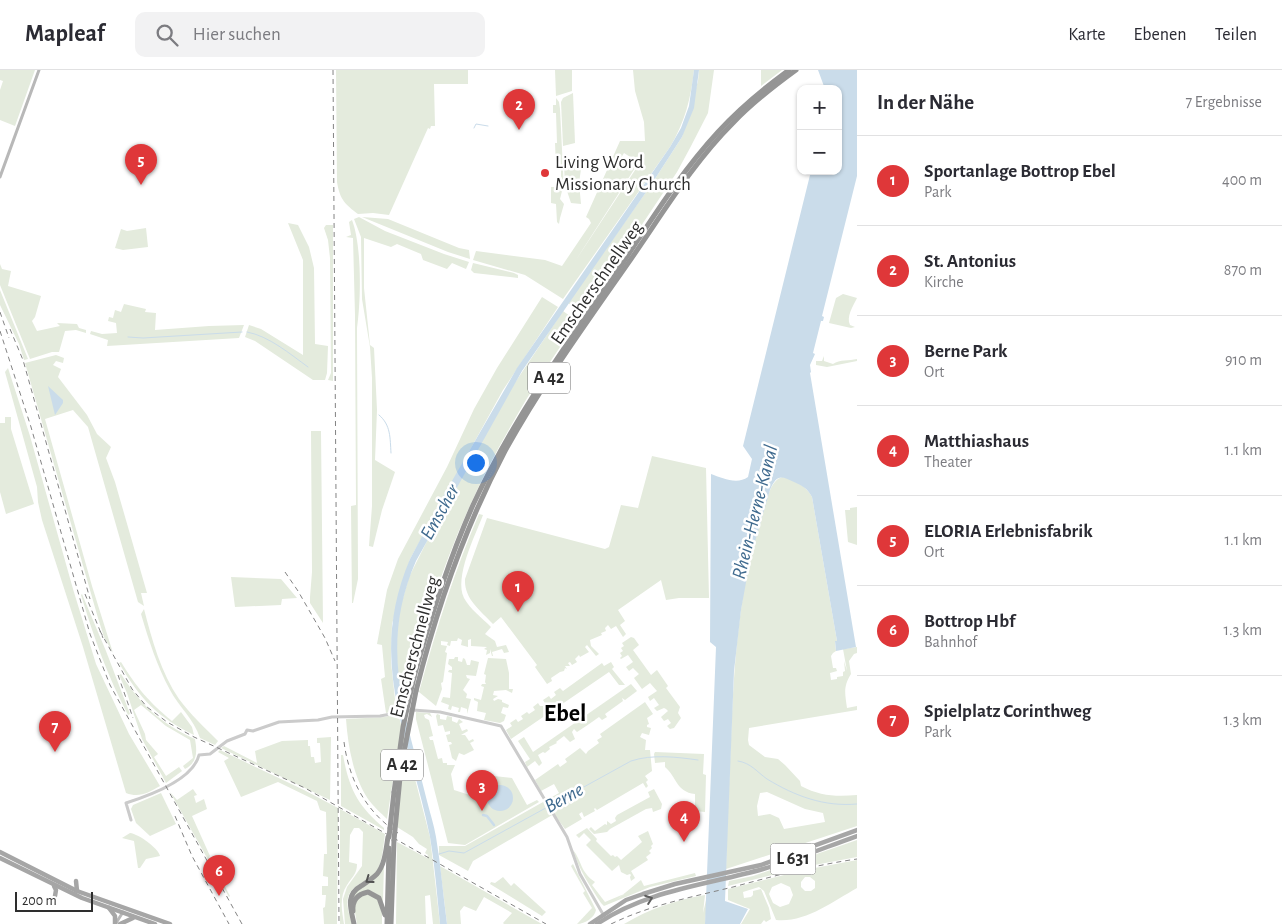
<!DOCTYPE html>
<html lang="de">
<meta charset="utf-8">
<style>
body{margin:0;font-family:"Alegreya Sans",sans-serif;background:#f2f2f3;color:#2b2b33}
.controls{position:absolute;right:15px;top:15px;display:grid;overflow:hidden;border-radius:10px;box-shadow:0 1px 4px #0004}
.controls button{width:45px;height:45px;display:grid;place-items:center;padding:0;border:0;border-bottom:1px solid #e1e1e2;background:#fff;color:#2b2b33;font:25px sans-serif}
.scale{position:absolute;left:15px;bottom:12px;width:78px;box-sizing:border-box;padding-left:5px;border:2px solid #2e2e2e;border-top:0;font-size:14px;line-height:18px;white-space:nowrap;color:#2e2e2e;-webkit-text-stroke:4px #fff;paint-order:stroke}
.you{position:absolute;left:475px;top:392px;width:18px;height:18px;margin:-12px;border:4px solid #fff;border-radius:50%;background:#1a73e8;box-shadow:0 0 0 8px #1a73e833}
.badge{display:grid;place-items:center;width:32px;height:32px;border-radius:50%;background:#df3739;color:#fff;font-size:16px;font-weight:700}
.pin{position:absolute;translate:-50% -41px;filter:drop-shadow(0 1px 2px #0008)}
.pin::after{content:'';position:absolute;top:26px;width:18px;height:15px;background:inherit;clip-path:polygon(0 0,100% 0,50% 100%)}
.list{margin:0;padding:0;list-style:none}
h2{display:flex;justify-content:space-between;align-items:center;height:65px;margin:0;padding:0 20px;font-size:21px}
h2 small{font-size:16px;font-weight:400;color:#7c7c81}
.list li{display:grid;grid-template-columns:32px 1fr auto;gap:15px;align-items:center;box-sizing:border-box;height:90px;padding:0 20px;border-top:1px solid #e1e1e2}
.list b{display:block;font-size:19px;white-space:nowrap}
.list p{margin:0;font-size:16px;white-space:nowrap;color:#7c7c81}
.list em{font-size:16px;font-style:normal;color:#7c7c81}
.icon{flex:none;width:28px;height:28px;fill:none;stroke:currentColor;stroke-width:2;stroke-linecap:round;stroke-linejoin:round}
.map{position:relative;flex:none;width:857px;height:854px;overflow:hidden}
header{display:flex;align-items:center;gap:30px;box-sizing:border-box;height:70px;padding:0 25px;background:#fff;border-bottom:1px solid #e1e1e2}
header strong{font-size:24px}
nav{display:flex;gap:28px;margin-inline-start:auto;font-size:18px}
.search{width:350px;height:45px;background:#f2f2f3;display:flex;align-items:center;gap:12px;box-sizing:border-box;padding:0 18px;border-radius:10px;color:#7c7c81;font-size:19px}
main{display:flex}
aside{flex:1;background:#fff}
.map>svg:first-child{display:block}
.green{fill:#e4ebdd;fill-rule:evenodd}
.water{fill:#cadcea}
.lines{fill:none;stroke-linecap:round;stroke-linejoin:round}
.stream{stroke:#cadcea;stroke-width:1}
.canal{stroke:#cadcea;stroke-width:2.5}
.tertiary{stroke:#cbcbcb;stroke-width:3}
.secondary{stroke:#b8b8b8;stroke-width:3}
.primary{stroke:#a6a6a6;stroke-width:4.5}
.motorway{stroke:#959595;stroke-width:5}
.rail{stroke:#838383;stroke-width:1;stroke-dasharray:5 4;stroke-linecap:butt}
.motorway-bridge{stroke:#959595;stroke-width:5}
.oneway{stroke:#525252}
.oneway2{stroke:#5e5e5e}
.poi-dot{fill:#df3739;stroke:#fff;stroke-width:2}
.labels{text-anchor:middle;dominant-baseline:central;stroke-width:5;stroke-linejoin:round;paint-order:stroke}
.shield{fill:#fff;stroke:#6d6d6d;stroke-width:1}
.shield-label{font-size:18px;font-weight:bold;fill:#2e2e2e}
.poi-label{font-size:19px;fill:#2e2e2e;stroke:#fff;text-anchor:start}
.street-label{font-size:19px;fill:#2e2e2e;stroke:#fff}
.water-label{font-size:20px;font-style:italic;fill:#3f6a8e;stroke:#fff}
.district-label{font-size:24px;font-weight:bold;fill:#000;stroke:#fff}
</style>
<header>
<strong>Mapleaf</strong>
<div class="search"><svg class="icon" aria-label="search" viewBox="0 0 24 24"><circle cx="10" cy="10" r="6"/><path d="M15 15l6 6"/></svg>Hier suchen</div>
<nav><a>Karte</a><a>Ebenen</a><a>Teilen</a></nav>
</header>
<main>
<div class="map">
<svg width="857" height="854" viewBox="0 0 857 854">
<rect width="100%" height="100%" fill="#fff"/>
<!-- green -->
<g class="green">
<polygon points="0,0 35,0 15,56 0,50 0,20 3,11 0,10"/>
<path d="M336,0h132v14h-34l1,42h-4l-1,3 -2,-1 -39,87 -16,-2 -15,1c-13,-10 -18,-14 -21,-32z"/>
<polygon points="555,0 572,0 572,21 556,26"/>
<path d="M633,0h61c-3,28 -9,52 -24,77l-107,152 -38,-24 -52,-15 3,-9 69,9 17,6 29,-43 -2,-4 -3,-2 34,-76h25l-1,-19 -9,-31zM624,83l14,9 3,-1 -67,102 61,-95 -14,-10z"/>
<polygon points="699,0 714,0 708,43 690,78 677,102 583,243 568,233 651,115 682,67 698,11"/>
<polygon points="761,0 782,0 761,16"/>
<polygon points="573,23 575,73 563,76 561,32 563,28"/>
<polygon points="556,28 559,32 560,39 564,120 562,121 560,129 564,134 560,148 559,154 557,152 556,134 551,133 551,117 561,117 561,98 556,96 555,73 557,73 556,43 553,43 553,35 556,35"/>
<polygon points="564,95 581,99 579,113 581,134 571,133 565,115"/>
<polygon points="359,147 385,161 444,184 469,192 466,199 452,193 447,199 423,190 421,184 397,174 391,177 364,168 364,218 370,275 374,278 377,340 375,390 395,402 382,440 373,477 369,476 372,436 372,308 370,277 362,229 361,167 354,149"/>
<polygon points="362,147 388,149 459,178 469,180 470,189 448,182"/>
<path d="M352,150c10,26 9,80 5,108l1,251 -5,24h-1l-1,-97 5,-1 -1,-190 -2,-77 -7,-1 5,-2 -2,-13z"/>
<polygon points="288,153 298,155 309,177 314,198 315,274 328,276 327,303 325,310 313,310 255,271 245,267 249,255 261,259 303,285 303,190"/>
<polygon points="326,155 333,155 333,311 328,310 331,303 330,188 328,170 324,158"/>
<polygon points="146,158 148,177 123,180 115,178 121,159 127,161"/>
<polygon points="473,193 514,203 518,205 518,208 474,203 471,200"/>
<polygon points="0,194 2,199 11,201 8,216 41,226 35,247 32,251 37,261 60,256 57,253 77,254 79,258 86,260 86,263 76,260 65,261 59,282 52,282 30,289 0,215"/>
<polygon points="0,220 28,289 24,290 19,274 0,235"/>
<path d="M843,224l14,4c-4,8 -11,19 -7,27l5,2 -4,1 -22,-5 7,-25z"/>
<polygon points="542,227 558,237 503,320 410,489 392,554 391,592 395,629 397,641 386,643 381,609 385,607 382,575 377,574 387,520 398,489 447,397 474,339 497,298"/>
<polygon points="124,234 146,239 145,242 156,243 155,260 209,256 244,255 239,268 107,276 108,270 90,264 91,261 102,264 117,263 116,253 108,251 109,247 113,248 115,240 121,242"/>
<path d="M563,241l14,10c-22,34 -45,67 -65,103 -52,89 -87,185 -108,286l-6,-27 -2,-40 4,-35 9,-31 23,-46 76,-138z"/>
<polygon points="56,285 64,288 63,293 56,291 53,295 61,299 58,307 87,345 97,364 111,377 106,388 115,412 147,523 141,523 144,536 138,532 88,357 73,340 45,349 92,516 113,583 104,567 98,548 25,293"/>
<path d="M824,286v5l9,3c7,-5 16,-3 24,-5v2l-30,6 -11,-2v-4h6z"/>
<path d="M8,298l22,68 43,153 23,75 33,70 31,52c-12,7 -21,12 -34,7l-43,-146 -41,-127 -4,-18 -1,-15 -32,-115z"/>
<polygon points="5,347 11,347 11,359 34,434 6,444 0,422 0,353 5,353"/>
<polygon points="311,361 321,361 323,553 310,533 310,527 312,502"/>
<path d="M652,386l54,12 3,130h-30l-13,2 -5,-20 -43,30 7,11 -5,4 6,9 -3,3 -7,-11 -5,3 -3,-4 -3,3 1,3 -5,2 1,2 -12,5 1,6 8,8 -3,2 -9,-11 -2,2 4,5 -9,5 -1,-2 -4,4 2,3 -5,3 -2,-3 -2,1 2,3h-5l2,3 -2,-1 -1,3 -4,1 -9,6 1,3 -5,3 -12,-17 2,-2 -36,-48 -8,7c-13,-14 -29,-25 -28,-45l22,-61 118,31 4,-2 12,-42 17,3z"/>
<path d="M782,407c12,1 25,10 30,20l25,144 -2,1 1,9 -3,2 -2,3 2,12h3l1,3 -7,2 1,7 6,-1v-2l6,-1v-4l2,-1 -1,-10 3,10 -4,-22 14,-2v6l-3,1 -5,7 2,13c-8,13 -6,19 -4,34l10,-2v4l-108,18 -1,12 1,5 16,12 13,2 7,6 15,16 1,5c19,10 35,11 56,9v31l-131,43c1,-43 3,-86 5,-129 3,-78 8,-157 33,-231 4,-11 6,-28 18,-32zM767,722l38,17 18,4 2,9 -41,7 -5,-11 -9,-4 -12,2 -1,-10 3,-13z"/>
<polygon points="857,437 857,475 848,472 845,440 850,440 850,438"/>
<path d="M479,444l4,1c-8,21 -29,62 -19,83 6,11 18,20 27,29l-6,7 10,7 2,6 9,-2 3,7 -5,1 -2,-4 -10,3 1,4h-1l-2,-7v4l-4,2 1,-5 -3,-1 3,-2 -16,-1v-7l-3,1v7l-7,-2 1,-5 -4,-2 -1,3h-6l-1,5 -3,-1 1,-3 -7,-1v4l6,1 -2,6 2,1 -4,29 -2,1 1,6 -6,17 -17,-14 2,-7c16,-59 34,-115 58,-171z"/>
<polygon points="231,507 281,509 297,528 282,529 281,535 235,537"/>
<path d="M82,524l24,57 24,63 -2,1c-21,-40 -34,-77 -47,-120z"/>
<path d="M144,539c8,31 17,64 35,90 11,15 26,29 39,42l-3,4 -15,-7c-6,-19 -21,-31 -30,-48 -13,-24 -21,-49 -29,-76z"/>
<polygon points="631,567 634,568 639,575 633,580 651,605 657,600 668,616 666,618 680,637 678,643 681,648 674,658 670,659 667,656 671,653 668,649 664,651 661,647 668,641 666,639 664,638 657,641 654,638 659,635 654,628 650,631 648,627 657,621 650,613 642,619 634,608 639,604 633,598 629,601 626,597 633,592 628,585 621,589 620,588 622,586 620,583 623,581 621,578 624,576 622,573"/>
<polygon points="455,587 458,587 458,591 462,592 463,588 465,589 467,595 470,595 471,590 479,592 476,606 466,605 467,608 470,609 463,620 467,624 466,628 471,629 467,644 467,639 461,637 460,642 458,642 459,638 452,636 451,640 448,639 449,635 441,632 443,627 450,628 452,603 448,602 449,600 452,600 452,597 448,594 449,589 454,589"/>
<polygon points="488,588 506,589 509,603 509,619 513,619 512,623 506,620 494,621 493,625 498,626 493,629 494,631 498,629 502,630 502,632 509,635 508,638 503,637 501,643 506,645 504,651 500,653 484,650 486,643 477,641 478,632 474,630 474,628 481,630 484,617 481,616 482,614 486,614 485,612 486,605 484,604"/>
<path d="M121,592c16,26 28,40 51,59l9,-9 11,15 2,8c-38,-19 -53,-35 -75,-72z"/>
<polygon points="611,592 614,597 612,599 625,615 619,615 609,602 511,669 506,660 512,656 510,653 516,649 518,652 523,649 521,646 527,642 529,644 535,640 533,637 538,633 540,636 543,636 545,633 543,630 549,626 551,629 556,625 554,622 560,618 563,621 602,593 604,596"/>
<path d="M121,604c20,31 39,49 74,65 2,12 3,23 -10,30l-2,-3 10,-8 -3,-18 -24,-14 -25,-21 -7,5 11,24 1,6 12,14 -4,3 12,19 13,-9 3,4 -16,12 -24,-44 -15,-46 -8,-18z"/>
<path d="M631,614l6,7 -12,9 -3,-2 1,3 -18,13 2,3 -5,3 -3,-3c-8,6 -13,9 -22,15l-3,-3 -2,3 3,7 -5,3 -6,-6 -8,6 1,1 -8,4 1,2 -5,4 -2,-1 -5,3 4,8 -3,3 -4,-5 -8,6 -2,-5 5,-3 -12,-18 6,-4 9,15z"/>
<polygon points="645,632 653,644 647,648 649,654 647,655 647,657 651,658 649,665 642,663 640,667 646,670 645,680 650,680 652,701 645,706 648,710 646,712 648,716 646,718 643,713 597,740 595,738 594,739 595,741 584,747 582,742 579,744 582,749 565,759 554,744 473,791 468,801 439,785 439,776 465,776 559,723 554,714 541,721 535,710 558,694 560,697 567,692 565,689 580,678 586,684 588,681 599,673 597,670 602,667 600,664"/>
<polygon points="416,642 430,643 432,647 427,644 424,645 425,648 429,650 433,666 429,667 430,670 433,670 438,689 442,688 443,693 447,693 447,695 455,695 451,704 454,720 479,728 486,711 494,706 512,708 527,735 537,730 539,732 465,775 448,773 416,649"/>
<path d="M398,643l32,124 10,87h-7l-3,-29 -5,1 1,28h-30l1,-82 30,16 1,-3 -3,-2 2,-4 -8,-5 -6,-7 -16,-10 1,-80 -11,72c-6,-6 -14,-13 -19,-20 -15,-23 -20,-53 -22,-80l39,-2z"/>
<polygon points="437,644 440,645 440,649 446,650 447,646 452,647 452,651 457,653 459,649 463,652 459,654 462,661 467,659 468,661 461,665 465,665 469,671 473,669 474,671 470,673 474,680 464,685 459,683 456,691 452,688 449,675 452,674 451,672 448,672 446,665 450,664 450,661 445,662 443,655 438,656 436,646"/>
<polygon points="331,667 330,730 221,678 224,676 257,693 255,681 282,671 308,670 308,676 310,676 311,687 314,687 315,693 321,692 320,673 317,673 317,668"/>
<polygon points="220,680 304,720 338,738 337,854 324,854 323,838 325,837 326,825 322,825 322,816 328,816 328,807 323,806 324,784 327,784 326,742 320,740 317,731 278,712 241,727 224,691 229,688 218,682"/>
<path d="M655,682l49,2 -1,20 3,1 -1,37 -10,-1v-17c-19,-2 -18,-17 -30,-27v-5l-10,1 -1,-9z"/>
<path d="M341,685h2c6,34 15,51 41,73v2l-43,-24z"/>
<polygon points="193,719 197,725 194,726 196,733 204,729 207,739 192,746 210,786 209,787 230,826 229,827 170,722 177,730"/>
<polygon points="654,719 662,734 661,739 653,742 652,738 646,739 610,759 607,762 594,764 589,759 591,757 595,761 605,754 607,755 607,751 611,754 616,751 615,748 617,745 650,727 648,722"/>
<polygon points="161,723 176,754 150,766 136,753 131,739 133,735"/>
<path d="M340,739l45,25c-2,13 -2,27 -9,38 -4,5 -10,8 -15,11 -19,11 -14,23 -9,41h-7l-2,-25 4,-12 15,-21 1,-34 -4,-4h-5l-4,7 -1,27 8,2c0,10 -5,13 -10,21 -8,12 -5,26 -3,39h-4z"/>
<polygon points="587,758 597,769 596,771 611,786 613,785 615,787 617,786 621,790 642,772 638,766 648,761 653,774 651,776 652,778 649,781 651,783 646,787 648,790 631,801 635,808 631,811 630,807 631,805 630,804 627,805 621,802 619,795 612,801 586,775 591,770 584,763 579,768 576,765"/>
<path d="M130,763c9,1 29,16 30,23l-14,3 -6,9h-2l-4,-27 -12,-3z"/>
<polygon points="857,770 857,787 804,797 728,816 729,811 753,806"/>
<path d="M573,780c9,11 7,22 22,32l-3,3 13,17 19,-8 -9,7 26,-21 3,6 51,-13 1,3 -46,11 -46,19 -3,-3c-11,-17 -22,-33 -28,-53z"/>
<path d="M857,790v28c-25,14 -52,35 -81,32l-12,-29 -5,-4 -16,5 1,6 7,-1 2,-2v-4l8,-2 8,19 2,11 -5,3 -2,-2 -3,4h-20l9,-15 -22,-9v-11l76,-19zM805,807h5l5,4v7l-4,3h-6l-4,-4v-5zM781,813l9,4 3,8 -4,9 -9,3 -7,-4 -4,-9 3,-7z"/>
<polygon points="384,794 383,832 378,825 371,821 351,829 352,826"/>
<path d="M573,794l23,46c-1,7 -11,14 -19,14l15,-16 -9,-15 2,-2 -14,-25z"/>
<polygon points="440,796 542,854 504,854 503,853 512,843 484,827 476,841 464,836 460,841 461,854 447,854"/>
<polygon points="503,807 511,816 514,813 546,842 542,846 490,814 491,812 495,813"/>
<path d="M708,822l-3,32h-81c25,-15 52,-24 81,-29l-2,18z"/>
<polygon points="369,824 377,828 382,843 382,854 357,854 354,837 359,826"/>
</g>
<!-- water -->
<g class="water">
<path d="M694,0h5l-5,38 -12,29 -31,48 -129,186 -106,190c-38,87 -10,154 11,240 3,12 7,24 9,36 5,29 7,58 11,87h-7c-3,-29 -5,-58 -10,-87 -20,-101 -64,-174 -20,-278l35,-66 72,-125 153,-221 11,-19 8,-22z"/>
<path d="M818,0h39v106l-35,140 2,1 -1,4h-2l-8,32 2,1 -5,11 1,7 -1,1 46,274 -20,4 -1,-10h2l-25,-144c-5,-9 -9,-11 -18,-15 -13,-6 -17,-8 -24,8l-19,65 -10,55 -7,61 -9,230 23,8 -8,15h-35l11,-277 -6,-5 1,-168c11,4 26,11 37,3l4,-18 -9,-13 68,-275h27v-82h-13z"/>
<polygon points="48,316 63,330 63,333 55,345"/>
<circle cx="500" cy="728" r="13"/>
</g>
<g class="lines">
<!-- stream -->
<g class="stream">
<polyline points="474,58 476,54 488,56"/>
<path d="M247,262c22,4 43,22 61,35"/>
<polyline points="128,267 143,268 242,262"/>
<path d="M379,345c12,10 11,23 12,38"/>
<path d="M738,691c13,2 19,11 29,18 28,17 57,28 90,25"/>
<path d="M439,784l10,-3 15,2 167,-92c21,-7 46,-4 67,-1"/>
</g>
<!-- canal -->
<polyline class="canal" points="483,745 487,746 494,755"/>
<!-- tertiary -->
<path class="tertiary" d="M131,750l-5,-17c22,-7 67,-23 73,-48l11,-1 17,-13 18,-7 2,-4 6,1 26,-9 39,-2 14,-3 48,-1 33,-6 27,2 61,14 66,111 13,37 24,42"/>
<!-- secondary -->
<g class="secondary">
<polyline points="0,107 39,0"/>
<polyline points="116,853 123,842"/>
</g>
<!-- primary -->
<g class="primary">
<polyline points="0,782 77,821 170,854"/>
<polyline points="0,788 82,828 155,854"/>
<polyline points="76,811 77,821"/>
<polyline points="54,816 56,820 55,826"/>
<polyline points="109,838 115,846 115,854"/>
<polyline points="120,854 133,848"/>
<polyline points="590,854 626,830 643,824 675,814 761,795 857,760"/>
<path d="M597,854c50,-34 110,-39 166,-55 32,-9 63,-22 94,-33"/>
</g>
<!-- motorway -->
<g class="motorway">
<path d="M414,607c16,-58 34,-116 59,-172 40,-86 95,-163 149,-241 30,-45 59,-92 96,-132 21,-23 45,-43 71,-62"/>
<path d="M416,621c21,-84 49,-164 89,-240 37,-67 82,-129 126,-192 32,-46 62,-96 102,-136 19,-20 41,-37 63,-53"/>
<polyline points="390,758 394,722"/>
<path d="M353,841c-1,-11 5,-17 15,-19l11,6 6,17"/>
<path d="M354,854c-3,-15 -9,-29 7,-38 6,-4 11,-7 16,-12 8,-10 9,-25 11,-37"/>
<polyline points="387,854 389,778"/>
<polyline points="391,854 394,770"/>
</g>
<!-- rail -->
<g class="rail">
<polyline points="333,0 339,854"/>
<polyline points="0,242 9,268"/>
<polyline points="10,259 23,290 90,529"/>
<polyline points="0,261 31,357 90,564 110,615 242,854"/>
<polyline points="285,502 298,521 325,568 335,591"/>
<polyline points="85,524 103,568"/>
<polyline points="100,561 132,619 147,637 167,652 194,667 305,718 546,854"/>
<polyline points="118,605 133,648"/>
<path d="M344,672c5,38 22,70 54,91"/>
<polyline points="175,746 192,786 229,854"/>
<path d="M611,854c39,-19 81,-27 122,-37 41,-11 82,-22 124,-28"/>
</g>
<!-- motorway-bridge -->
<g class="motorway-bridge">
<polyline points="394,722 403,657 414,607"/>
<polyline points="389,767 390,758"/>
<polyline points="394,770 401,697 416,621"/>
</g>
</g>
<!-- one-way arrows -->
<defs><path id="oneway-chevron" d="M-2-3.5L2.5 0L-2 3.5" fill="none" stroke-width="1.6" stroke-linecap="round" stroke-linejoin="round" transform="scale(1.25)"/></defs>
<use class="oneway" href="#oneway-chevron" transform="translate(369 810) rotate(144)"/>
<use class="oneway2" href="#oneway-chevron" transform="translate(649 829) rotate(-20)"/>
<!-- markers -->
<circle class="poi-dot" cx="545" cy="103" r="5"/>
<g class="labels">
<!-- shield labels -->
<g class="shield">
<rect x="528" y="292.5" width="42" height="31" rx="4"/>
<rect x="381" y="679.5" width="42" height="31" rx="4"/>
<rect x="770.5" y="773.5" width="45" height="31" rx="4"/>
</g>
<g class="shield-label">
<text x="549" y="308">A 42</text>
<text x="402" y="695">A 42</text>
<text x="793" y="789">L 631</text>
</g>
<!-- poi labels -->
<g class="poi-label">
<text x="555" y="92">Living Word<tspan x="555" dy="22">Missionary Church</tspan></text>
</g>
<!-- street labels -->
<g class="street-label">
<text transform="translate(597 213) rotate(-55)">Emscherschnellweg</text>
<text transform="translate(415 577) rotate(-75)">Emscherschnellweg</text>
</g>
<!-- water labels -->
<g class="water-label">
<text transform="translate(440 442) rotate(-61)">Emscher</text>
<text transform="translate(755 442) rotate(-76)">Rhein-Herne-Kanal</text>
<text transform="translate(564 728) rotate(-29)">Berne</text>
</g>
<!-- district labels -->
<g class="district-label">
<text x="565" y="644">Ebel</text>
</g>
</g>
</svg>
<div class="controls">
<button>+</button>
<button>−</button>
</div>
<div class="scale">200 m</div>
<div class="you"></div>
<div class="pin badge" style="left:518px;top:542px">1</div>
<div class="pin badge" style="left:519px;top:60px">2</div>
<div class="pin badge" style="left:482px;top:741px">3</div>
<div class="pin badge" style="left:684px;top:772px">4</div>
<div class="pin badge" style="left:141px;top:115px">5</div>
<div class="pin badge" style="left:219px;top:826px">6</div>
<div class="pin badge" style="left:55px;top:682px">7</div>
</div>
<aside>
<h2>In der Nähe<small>7 Ergebnisse</small></h2>
<ul class="list">
<li><span class="badge">1</span><div><b>Sportanlage Bottrop Ebel</b><p>Park</p></div><em>400 m</em></li>
<li><span class="badge">2</span><div><b>St. Antonius</b><p>Kirche</p></div><em>870 m</em></li>
<li><span class="badge">3</span><div><b>Berne Park</b><p>Ort</p></div><em>910 m</em></li>
<li><span class="badge">4</span><div><b>Matthiashaus</b><p>Theater</p></div><em>1.1 km</em></li>
<li><span class="badge">5</span><div><b>ELORIA Erlebnisfabrik</b><p>Ort</p></div><em>1.1 km</em></li>
<li><span class="badge">6</span><div><b>Bottrop Hbf</b><p>Bahnhof</p></div><em>1.3 km</em></li>
<li><span class="badge">7</span><div><b>Spielplatz Corinthweg</b><p>Park</p></div><em>1.3 km</em></li>
</ul>
</aside>
</main>
